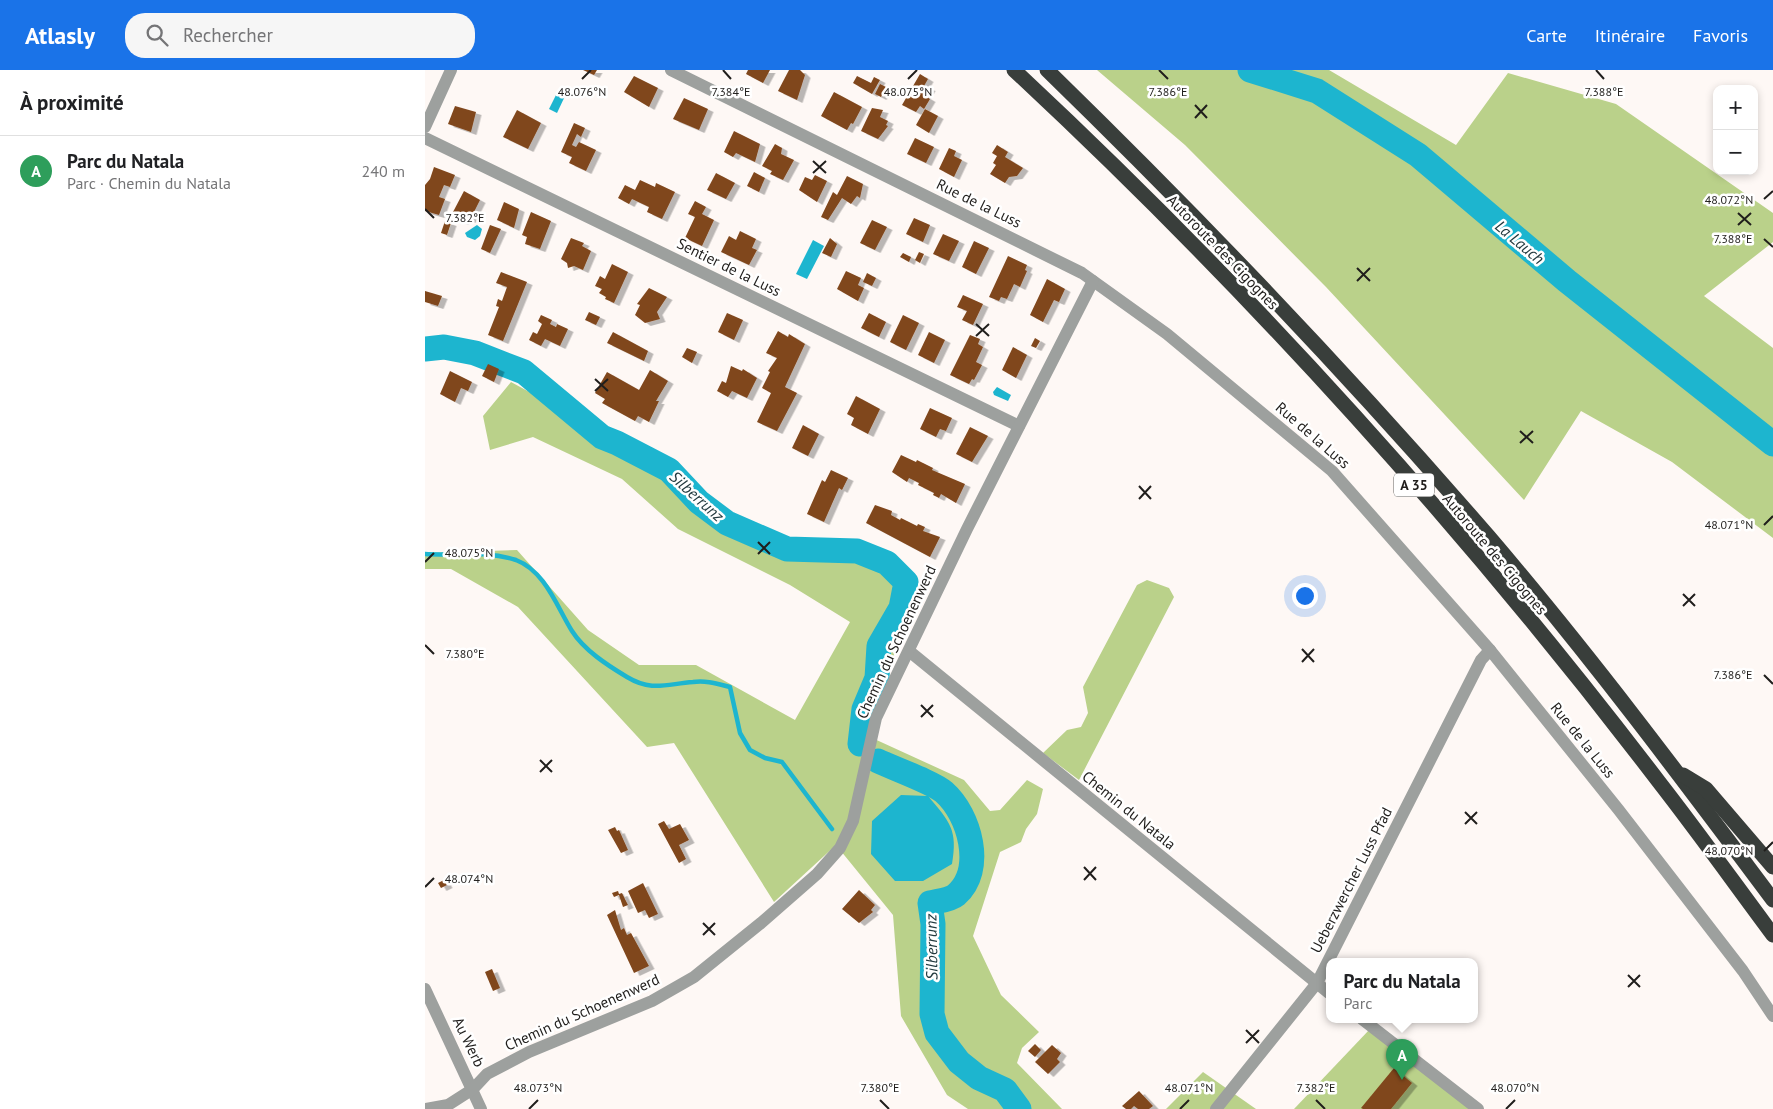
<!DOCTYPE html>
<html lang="fr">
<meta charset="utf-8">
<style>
body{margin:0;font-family:"PT Sans",sans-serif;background:#f6f6f6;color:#202124}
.controls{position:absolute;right:15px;top:15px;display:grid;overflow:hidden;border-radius:10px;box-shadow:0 2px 8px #0003}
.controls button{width:45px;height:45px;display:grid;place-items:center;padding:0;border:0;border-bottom:1px solid #e0e0e0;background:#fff;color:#202124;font:25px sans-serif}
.you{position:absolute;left:879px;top:525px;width:18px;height:18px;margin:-12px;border:4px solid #fff;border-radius:50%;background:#1a73e8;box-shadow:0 0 0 8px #1a73e833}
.badge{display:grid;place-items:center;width:32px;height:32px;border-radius:50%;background:#1a73e8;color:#fff;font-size:16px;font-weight:700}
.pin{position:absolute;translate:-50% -41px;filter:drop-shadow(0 1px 2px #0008)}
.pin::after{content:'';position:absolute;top:26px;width:18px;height:15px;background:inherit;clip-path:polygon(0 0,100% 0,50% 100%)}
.popup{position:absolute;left:901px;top:888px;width:152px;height:65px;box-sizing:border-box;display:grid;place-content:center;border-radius:10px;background:#fff;filter:drop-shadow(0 1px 4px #0005);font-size:16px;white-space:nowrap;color:#757577}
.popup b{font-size:19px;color:#202124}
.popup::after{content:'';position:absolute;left:50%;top:100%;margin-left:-10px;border:10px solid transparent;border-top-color:#fff}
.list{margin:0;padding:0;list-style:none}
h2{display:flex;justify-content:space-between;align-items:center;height:65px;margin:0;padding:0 20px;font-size:21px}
h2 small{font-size:16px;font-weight:400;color:#757577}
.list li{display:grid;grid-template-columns:32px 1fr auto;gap:15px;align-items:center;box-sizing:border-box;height:70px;padding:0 20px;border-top:1px solid #e0e0e0}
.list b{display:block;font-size:19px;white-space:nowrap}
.list p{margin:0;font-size:16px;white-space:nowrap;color:#757577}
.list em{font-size:16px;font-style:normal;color:#757577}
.icon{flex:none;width:28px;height:28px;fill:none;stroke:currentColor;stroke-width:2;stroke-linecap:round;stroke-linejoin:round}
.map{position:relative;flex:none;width:1348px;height:1039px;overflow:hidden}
header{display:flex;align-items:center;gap:30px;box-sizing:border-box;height:70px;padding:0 25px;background:#1a73e8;color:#fff}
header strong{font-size:24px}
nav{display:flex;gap:28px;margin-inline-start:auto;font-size:18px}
.search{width:350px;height:45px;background:#f6f6f6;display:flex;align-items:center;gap:12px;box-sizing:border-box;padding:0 18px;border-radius:20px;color:#757577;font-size:19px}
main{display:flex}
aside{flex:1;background:#fff}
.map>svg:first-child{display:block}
.green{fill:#bad18a}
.water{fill:#1db5cf}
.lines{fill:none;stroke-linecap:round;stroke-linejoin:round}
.stream{stroke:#1db5cf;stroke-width:4.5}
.river{stroke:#1db5cf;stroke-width:25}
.building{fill:#80471c;filter:url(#shadow)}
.street{stroke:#9da09e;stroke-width:12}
.highway{stroke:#393e3b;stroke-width:15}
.ticks{fill:none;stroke:#201e1c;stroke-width:2}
.labels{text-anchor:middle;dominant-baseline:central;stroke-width:5;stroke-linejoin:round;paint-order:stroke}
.shield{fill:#fff;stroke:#636260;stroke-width:1}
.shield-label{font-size:14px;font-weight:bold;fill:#201e1c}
.street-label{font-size:15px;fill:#201e1c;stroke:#fff}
.water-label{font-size:16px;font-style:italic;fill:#233a3f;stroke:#fff}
.ticks-label{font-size:12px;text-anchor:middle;fill:#201e1c;stroke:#fff;stroke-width:5;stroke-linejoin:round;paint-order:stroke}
</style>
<header>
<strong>Atlasly</strong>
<div class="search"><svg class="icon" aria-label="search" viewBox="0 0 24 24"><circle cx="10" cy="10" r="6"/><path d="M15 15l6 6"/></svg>Rechercher</div>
<nav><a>Carte</a><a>Itinéraire</a><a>Favoris</a></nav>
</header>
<main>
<aside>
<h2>À proximité<small></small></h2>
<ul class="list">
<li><span class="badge" style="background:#2e9e5b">A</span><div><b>Parc du Natala</b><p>Parc · Chemin du Natala</p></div><em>240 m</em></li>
</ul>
</aside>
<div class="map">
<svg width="1348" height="1039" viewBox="0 0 1348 1039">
<defs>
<filter id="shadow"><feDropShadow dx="5.5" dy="3" stdDeviation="0" flood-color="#0004"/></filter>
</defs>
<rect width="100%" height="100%" fill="#fef8f5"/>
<!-- green -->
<g class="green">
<polygon points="672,0 904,0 1031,75 1083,3 1191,34 1348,143 1348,172 1279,226 1348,278 1348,468 1247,392 1156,341 1099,430 901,217 760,75"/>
<polygon points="86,312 246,399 336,478 411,478 494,522 458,612 445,667 539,710 565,741 575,740 602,710 618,719 612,744 601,759 596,772 575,782 548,866 576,925 614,962 597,978 592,993 637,1039 543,1039 522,1025 476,946 468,845 411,775 349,832 249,673 222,677 93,537 26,499 0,499 0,483 92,480 163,560 214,595 271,595 370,650 425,552 365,515 253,459 197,409 108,367 65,380 58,346"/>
<polygon points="722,510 744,518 749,527 654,710 618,683 642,660 656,657 663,643 658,617 712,515"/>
<polygon points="945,959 1045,1039 869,1039"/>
<polygon points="778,1002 831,1039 741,1039"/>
</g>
<!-- water -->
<g class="water">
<polygon points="133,21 141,24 132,43 124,39"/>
<polygon points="52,155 57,159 55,166 50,170 42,167 40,163"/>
<polygon points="388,170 399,176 382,209 371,204"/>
<polygon points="572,317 586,325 583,331 569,325 568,322"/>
<path d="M476,725l27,1c22,26 30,34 24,68l-29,17h-28l-24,-27 1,-33z"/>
</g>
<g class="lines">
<!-- stream -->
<path class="stream" d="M0,484c30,2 61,-4 91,6 29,11 41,47 56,71 12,19 35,34 55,46 25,15 39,7 66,5 13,-2 25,2 37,5l10,46 10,17 15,8 17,4 50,67"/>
<!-- river -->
<g class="river">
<polyline points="825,0 892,21 993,85 1142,211 1348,374"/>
<polyline points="0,279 19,277 50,283 99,302 177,367 192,373 244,400 274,432 302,453 362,479 432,481 462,493 481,512 476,538 454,576 452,608 439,639 435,674"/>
<path d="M453,691c15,7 56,22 66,31 26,23 41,78 12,103 -6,5 -18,6 -26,8l3,21 -1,90 5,19 22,29 20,16 26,12 14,19"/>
</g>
</g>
<!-- building -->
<g class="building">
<polygon points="158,0 172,0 169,5"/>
<polygon points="323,0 345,0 338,13 321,4"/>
<polygon points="364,0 375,0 380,5 372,30 353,21"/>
<polygon points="495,4 503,9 499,16 505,18 500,26 505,29 499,39 495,36 491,42 477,35"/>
<polygon points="209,6 233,18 224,37 199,22"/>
<polygon points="432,6 446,13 449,7 455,10 447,24 428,13"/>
<polygon points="455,14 461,17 456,27 450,24"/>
<polygon points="409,22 437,37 428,54 426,53 422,60 396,46"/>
<polygon points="259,28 283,39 274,60 248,49"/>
<polygon points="30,36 51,42 46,62 23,54"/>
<polygon points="447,38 458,40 455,47 463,51 461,55 463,56 453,69 436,61"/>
<polygon points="500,39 513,46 504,63 491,55"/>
<polygon points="92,40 116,53 103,79 78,67"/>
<polygon points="149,53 160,58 156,67 152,64 147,75 151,77 154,72 171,80 161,101 144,93 147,87 136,82"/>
<polygon points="309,61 335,74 330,92 311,83 308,87 299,82"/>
<polygon points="490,68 509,77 501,93 482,84"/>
<polygon points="350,74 357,78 356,84 369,90 358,110 345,104 347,101 337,96"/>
<polygon points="572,75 583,82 580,87 598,98 592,106 584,107 580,113 565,104 571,95 568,93 572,86 567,83"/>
<polygon points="524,78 531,81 529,86 537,90 529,107 514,99"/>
<polygon points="9,97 30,105 25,117 19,115 14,127 20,129 14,145 0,141 0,115 5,109"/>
<polygon points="329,102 340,108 334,122 322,116"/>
<polygon points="291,103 310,113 301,129 282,120"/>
<polygon points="390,105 402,111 392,132 374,120 380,107 387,110"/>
<polygon points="422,106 438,114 435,128 432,126 426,134 417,128 403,150 396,147 408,122 412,125"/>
<polygon points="215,110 230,117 231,113 250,122 237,149 222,142 224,137 207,129 204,134 193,128 200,115 210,120"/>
<polygon points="39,121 55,130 45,150 40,148 38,152 31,149 33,144 28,142"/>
<polygon points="270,131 281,137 277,144 289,150 277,176 260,168 270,147 263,144"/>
<polygon points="79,132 94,139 89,158 72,150"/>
<polygon points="106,142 126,151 115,179 100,174 102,167 97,165"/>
<polygon points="489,148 505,155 498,172 481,164"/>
<polygon points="447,150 462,157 450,180 435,173"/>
<polygon points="20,151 26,153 22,165 16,163"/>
<polygon points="65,155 76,159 65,183 56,179"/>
<polygon points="315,161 331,169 327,178 332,180 324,195 296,182 304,166 311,170"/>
<polygon points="518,164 534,171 524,191 508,184"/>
<polygon points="146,168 159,173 157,176 166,181 158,200 149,196 143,198 142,193 136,189"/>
<polygon points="405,168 412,174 406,187 397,183"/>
<polygon points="549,171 564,178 551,204 537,197"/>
<polygon points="494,182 499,184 495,193 490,190"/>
<polygon points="478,183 486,187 484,192 475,187"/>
<polygon points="583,186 602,195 600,200 602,201 595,217 589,214 582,229 576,227 574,231 564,227"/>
<polygon points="187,194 203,202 189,233 180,229 181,227 174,223 177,219 170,216 175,206 180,209"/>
<polygon points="421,201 436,208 433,215 439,218 433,231 412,219"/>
<polygon points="76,202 102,212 78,271 63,265 74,237 71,236 73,229 77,231 82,217 71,213"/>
<polygon points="442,203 451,208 447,216 438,212"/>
<polygon points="622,209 640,219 634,232 629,230 618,252 605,245"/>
<polygon points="224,218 242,227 232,242 235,249 220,253 210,245 215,235 212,234"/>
<polygon points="0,221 17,226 13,236 0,232"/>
<polygon points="538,225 558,234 548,255 537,250 542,241 532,237"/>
<polygon points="164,242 175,247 171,255 160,250"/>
<polygon points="302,243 318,250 309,270 293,262"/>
<polygon points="444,243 461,252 454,267 436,258"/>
<polygon points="116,245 127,250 125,254 131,257 132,254 143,259 135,276 120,269 116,276 104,270 108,262 112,264 117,254 113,251"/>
<polygon points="478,245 494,253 481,280 465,272"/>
<polygon points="353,261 363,267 364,264 380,274 360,317 372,323 352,361 332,352 346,323 337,318 345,302 343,301 352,288 341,283"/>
<polygon points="188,262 223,281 219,291 182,273"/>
<polygon points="504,262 520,270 509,293 493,285"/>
<polygon points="545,265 555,269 553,274 558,277 551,292 557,295 549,310 547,309 544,314 525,305"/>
<polygon points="610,268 615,271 611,278 606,276"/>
<polygon points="588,277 602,285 591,308 577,300"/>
<polygon points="262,278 272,282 267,293 257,287"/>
<polygon points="63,294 74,299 69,312 57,306"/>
<polygon points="306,296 317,301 318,299 332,308 322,328 307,321 303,327 292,321 297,311 301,313"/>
<polygon points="225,300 243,311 231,331 234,331 224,352 213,346 210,351 177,333 180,329 170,323 182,302 214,320"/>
<polygon points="25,301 47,312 43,321 36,318 30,332 15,324"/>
<polygon points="431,326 455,339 443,364 426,355 429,348 422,344"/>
<polygon points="505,338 527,348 521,361 515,359 511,367 495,359"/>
<polygon points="378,355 394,364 383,386 367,378"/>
<polygon points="545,357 563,366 547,392 531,384"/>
<polygon points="476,385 491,392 492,390 508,398 507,400 540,414 531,433 516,424 514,428 508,425 509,423 493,415 494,413 484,408 482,412 467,402"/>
<polygon points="406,400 423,408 417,420 414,418 399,452 382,444 397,410 400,412"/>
<polygon points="450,435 467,441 466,445 475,450 476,448 492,456 493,454 500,457 498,461 515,467 505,487 441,453"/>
<polygon points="239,751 244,759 255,754 264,770 254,775 261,789 254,793 233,754"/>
<polygon points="190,757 192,761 194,760 203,780 196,783 183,760"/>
<polygon points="19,810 22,815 16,818 13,813"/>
<polygon points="218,813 233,844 224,848 220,840 213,843 203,821"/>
<polygon points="434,820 450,835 446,840 448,842 434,853 417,839"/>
<polygon points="193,821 194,824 197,823 203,835 198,837 194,825 189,827 187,823"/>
<polygon points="190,840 196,860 199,858 202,865 206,863 224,896 209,903 182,845"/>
<polygon points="67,899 75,918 68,921 60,902"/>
<polygon points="610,974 616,980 610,987 603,981"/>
<polygon points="627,975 636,983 632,989 635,992 623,1004 610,992"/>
<polygon points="969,998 987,1013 966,1039 938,1039 936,1038"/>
<polygon points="714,1021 728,1036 724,1039 713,1039 709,1036 706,1039 701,1039 697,1036"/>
</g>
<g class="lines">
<!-- street -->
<g class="street">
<polyline points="246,0 657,203 742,264 907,401 1065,580 1193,739 1318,901 1348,946"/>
<polyline points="0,57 26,0"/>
<polyline points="0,68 594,356"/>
<polyline points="484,581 904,923"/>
<polyline points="0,919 56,1039"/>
<polyline points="937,949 1053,1039"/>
<polyline points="0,1039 23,1035 48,1019 62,1004 104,982 227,931 269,907 336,853 392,804 415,778 428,751 451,648 542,459 668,211"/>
<polyline points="791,1039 892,913 1056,590 1065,580"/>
</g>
<!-- highway -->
<g class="highway">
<path d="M589,0c233,217 452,459 645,712 39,50 76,102 114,153"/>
<path d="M622,0c154,150 302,305 442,467 100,117 192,240 284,363"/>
<polyline points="1258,705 1281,719 1348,797"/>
</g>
</g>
<!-- ticks -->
<path class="ticks" d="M298,0l8,9M734,0l9,9M1171,0l8,9M157,9l9,-9M483,9l9,-9M770,35l12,13M770,48l12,-13M388,91l13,12M388,103l13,-12M1339,129l9,-8M0,139l9,9M1313,143l13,12M1313,155l13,-12M1339,169l9,8M932,198l13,13M932,211l13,-13M551,254l13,12M551,266l13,-12M170,309l13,12M170,321l13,-12M1095,361l13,12M1095,373l13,-12M714,416l12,13M714,429l12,-13M1339,455l9,-9M333,472l12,12M333,484l12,-12M0,492l9,-9M1258,524l12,12M1258,536l12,-12M0,575l9,9M877,579l12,13M877,592l12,-13M1339,605l9,9M496,635l12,12M496,647l12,-12M115,690l12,12M115,702l12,-12M1040,742l12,12M1040,754l12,-12M1339,781l9,-9M659,797l12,13M659,810l12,-13M0,817l9,-9M278,853l12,12M278,865l12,-12M1203,905l12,12M1203,917l12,-12M821,960l13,13M821,973l13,-13M455,1030l9,9M891,1030l9,9M104,1039l9,-9M755,1039l9,-9M1081,1039l9,-9"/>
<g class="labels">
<!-- shield labels -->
<rect class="shield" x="969" y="403.5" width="40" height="23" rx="4"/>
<g class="shield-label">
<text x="989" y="415">A 35</text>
</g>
<!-- street labels -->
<g class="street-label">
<text transform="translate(554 133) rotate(26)">Rue de la Luss</text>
<text transform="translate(798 182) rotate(46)">Autoroute des Cigognes</text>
<text transform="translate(304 197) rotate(26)">Sentier de la Luss</text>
<text transform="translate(888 365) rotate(41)">Rue de la Luss</text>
<text transform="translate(1070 484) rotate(50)">Autoroute des Cigognes</text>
<text transform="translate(471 572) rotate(-65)">Chemin du Schoenenwerd</text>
<text transform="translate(1158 670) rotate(51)">Rue de la Luss</text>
<text transform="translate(704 740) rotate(39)">Chemin du Natala</text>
<text transform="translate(926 810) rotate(-63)">Ueberzwercher Luss Pfad</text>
<text transform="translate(157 942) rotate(-24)">Chemin du Schoenenwerd</text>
<text transform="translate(44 972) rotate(64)">Au Werb</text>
</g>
<!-- water labels -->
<g class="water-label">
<text transform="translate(1095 172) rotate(40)">La Lauch</text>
<text transform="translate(272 426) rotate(42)">Silberrunz</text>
<text transform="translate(506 877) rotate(-91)">Silberrunz</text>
</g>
</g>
<g class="ticks-label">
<text x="306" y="26">7.384°E</text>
<text x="1179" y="26">7.388°E</text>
<text x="743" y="26">7.386°E</text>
<text x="157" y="26">48.076°N</text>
<text x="483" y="26">48.075°N</text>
<text x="1304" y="134">48.072°N</text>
<text x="40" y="152">7.382°E</text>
<text x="1308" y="173">7.388°E</text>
<text x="1304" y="459">48.071°N</text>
<text x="44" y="487">48.075°N</text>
<text x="40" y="588">7.380°E</text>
<text x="1308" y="609">7.386°E</text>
<text x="1304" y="785">48.070°N</text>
<text x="44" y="813">48.074°N</text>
<text x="113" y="1022">48.073°N</text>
<text x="764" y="1022">48.071°N</text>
<text x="1090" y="1022">48.070°N</text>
<text x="455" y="1022">7.380°E</text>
<text x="891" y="1022">7.382°E</text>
</g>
</svg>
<div class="controls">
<button>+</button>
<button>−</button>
</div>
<div class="you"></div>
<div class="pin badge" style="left:977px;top:1010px;background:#2e9e5b">A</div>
<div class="popup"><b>Parc du Natala</b>Parc</div>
</div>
</main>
